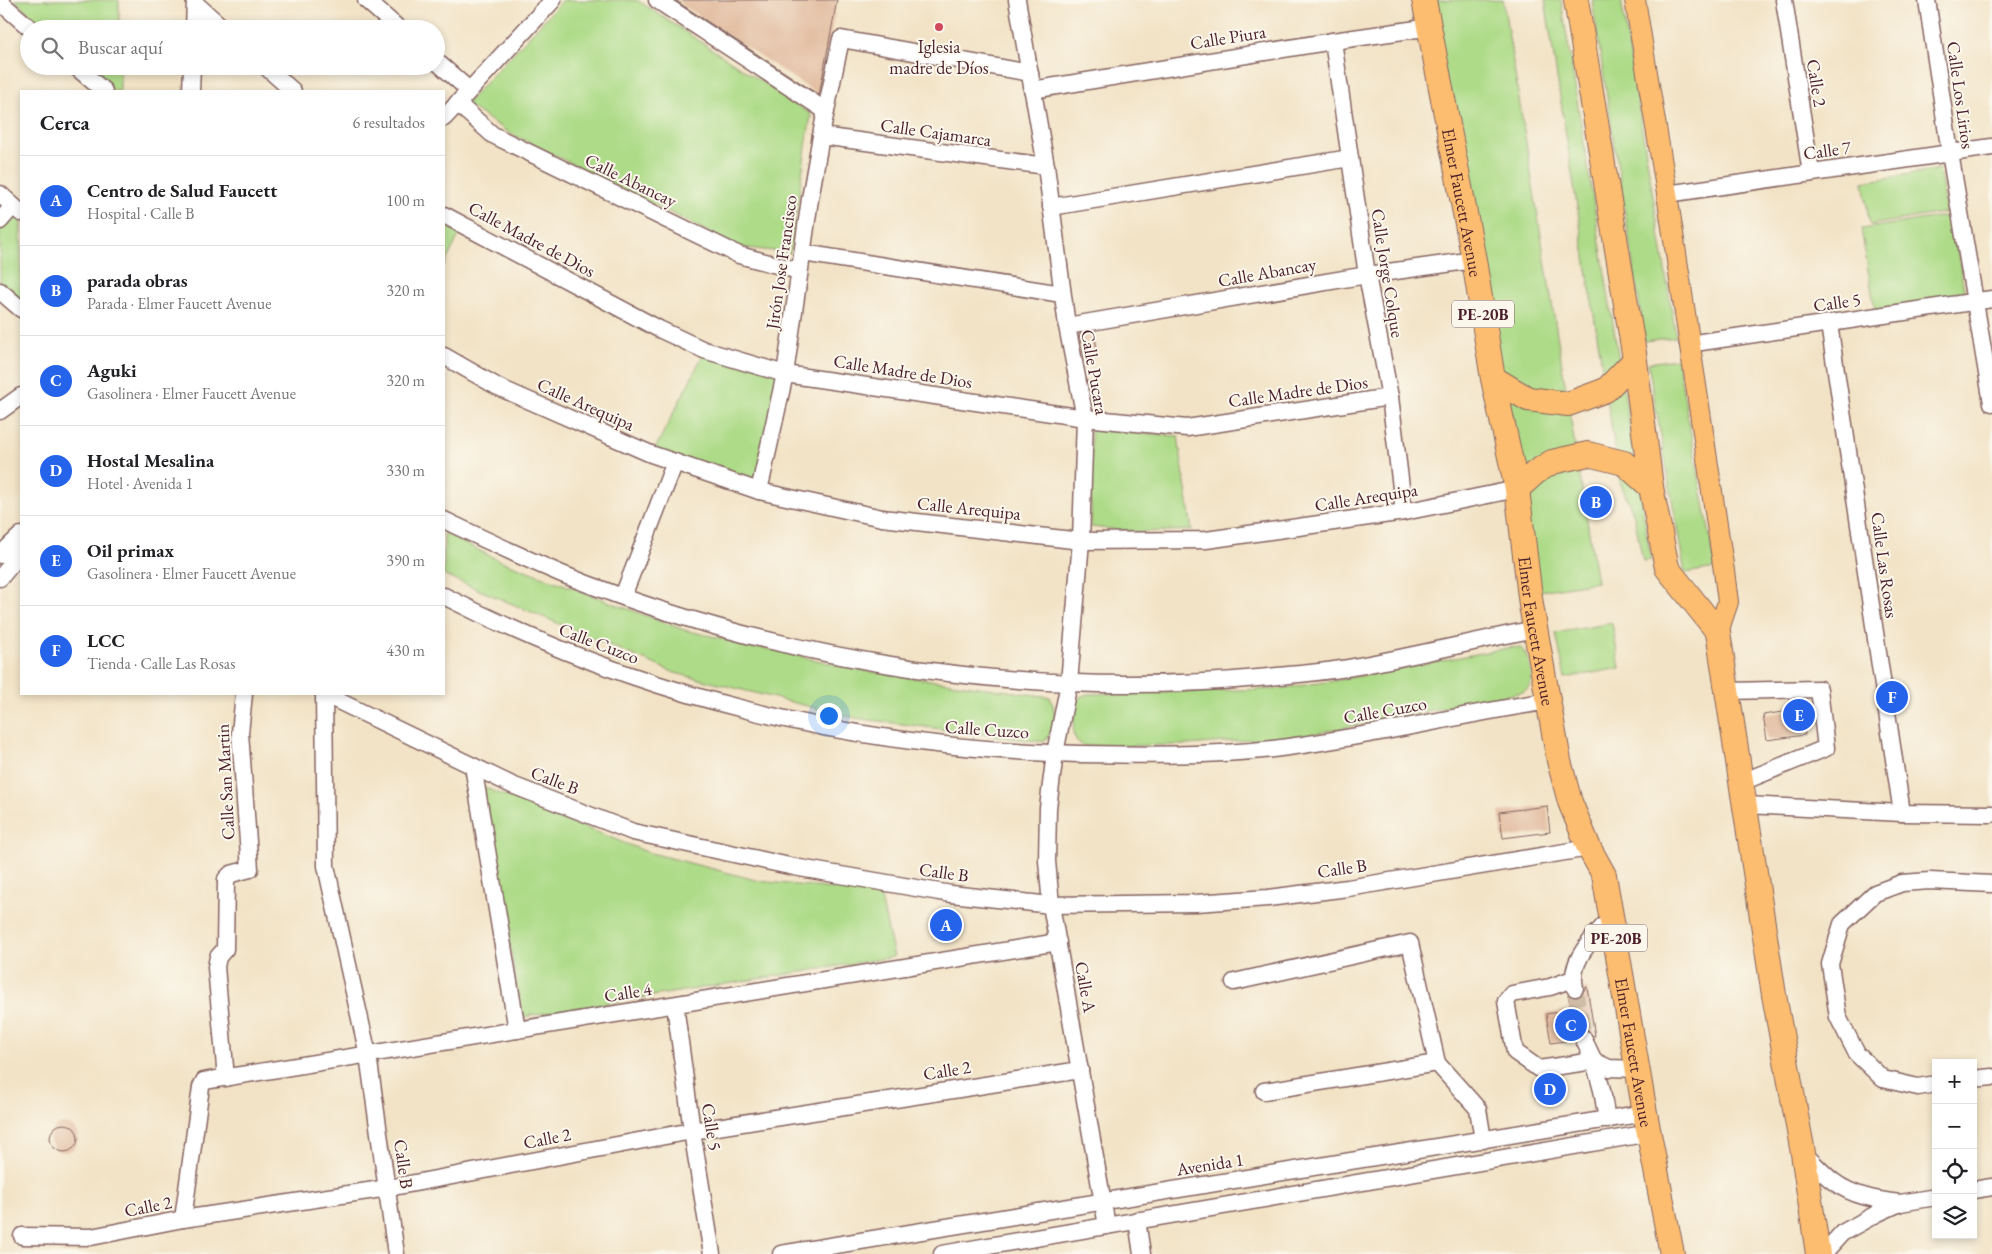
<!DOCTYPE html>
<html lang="es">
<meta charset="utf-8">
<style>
body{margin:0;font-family:"EB Garamond",serif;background:#f2f2f2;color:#202124}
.controls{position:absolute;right:15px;bottom:15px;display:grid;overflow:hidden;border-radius:0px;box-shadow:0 2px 8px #0003}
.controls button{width:45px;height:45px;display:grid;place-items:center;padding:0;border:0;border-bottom:1px solid #e0e0e0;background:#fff;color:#202124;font:25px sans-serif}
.you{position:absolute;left:828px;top:715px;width:18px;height:18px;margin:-12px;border:4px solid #fff;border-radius:50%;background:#1a73e8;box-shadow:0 0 0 8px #1a73e833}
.badge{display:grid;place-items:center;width:32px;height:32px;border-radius:50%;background:#2563eb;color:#fff;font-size:16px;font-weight:700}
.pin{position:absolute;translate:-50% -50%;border:2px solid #fff;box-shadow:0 1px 5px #0006}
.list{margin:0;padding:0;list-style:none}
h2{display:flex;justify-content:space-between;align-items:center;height:65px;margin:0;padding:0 20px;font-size:21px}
h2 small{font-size:16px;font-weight:400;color:#757577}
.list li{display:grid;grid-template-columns:32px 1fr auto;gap:15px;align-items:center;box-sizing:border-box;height:90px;padding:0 20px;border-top:1px solid #e0e0e0}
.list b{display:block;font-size:19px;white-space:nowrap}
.list p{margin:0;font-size:16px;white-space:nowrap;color:#757577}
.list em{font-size:16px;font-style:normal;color:#757577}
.icon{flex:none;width:28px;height:28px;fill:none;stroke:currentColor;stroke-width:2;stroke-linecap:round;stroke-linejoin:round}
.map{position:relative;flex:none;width:1992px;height:1254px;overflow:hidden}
.search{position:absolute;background:#fff;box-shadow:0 2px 8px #0003;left:20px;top:20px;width:425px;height:55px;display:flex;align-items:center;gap:12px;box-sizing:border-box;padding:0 18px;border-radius:28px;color:#757577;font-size:19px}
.panel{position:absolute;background:#fff;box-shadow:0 2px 8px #0003;left:20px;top:90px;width:425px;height:605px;border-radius:0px}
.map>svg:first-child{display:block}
.green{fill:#aedb88;stroke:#7c7d5a}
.building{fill:#e0b799}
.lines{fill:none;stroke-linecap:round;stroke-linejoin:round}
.minor-tunnel{stroke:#d0bca7;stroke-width:16;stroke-dasharray:16 8;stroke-linecap:butt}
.minor-casing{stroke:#856461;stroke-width:19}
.major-casing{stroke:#856461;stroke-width:22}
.highway-casing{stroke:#856461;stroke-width:26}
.minor{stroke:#fff;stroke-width:16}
.major{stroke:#fcbd6f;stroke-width:20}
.highway{stroke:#fcbd6f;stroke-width:24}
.poi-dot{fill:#d1495b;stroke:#fbf7ec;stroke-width:2}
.labels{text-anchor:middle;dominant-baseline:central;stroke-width:4;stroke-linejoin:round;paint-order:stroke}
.shield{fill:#fbf7ec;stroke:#7f6065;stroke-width:1}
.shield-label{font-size:16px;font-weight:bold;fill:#4a1f2b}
.street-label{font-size:18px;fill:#4a1f2b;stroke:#fbf7ec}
.poi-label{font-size:18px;fill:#4a1f2b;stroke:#fbf7ec}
</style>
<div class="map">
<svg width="1992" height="1254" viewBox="0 0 1992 1254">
<rect width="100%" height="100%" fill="#fbf7ec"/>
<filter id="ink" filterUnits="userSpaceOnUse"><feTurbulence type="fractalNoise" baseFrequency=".02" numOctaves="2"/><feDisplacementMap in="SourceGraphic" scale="10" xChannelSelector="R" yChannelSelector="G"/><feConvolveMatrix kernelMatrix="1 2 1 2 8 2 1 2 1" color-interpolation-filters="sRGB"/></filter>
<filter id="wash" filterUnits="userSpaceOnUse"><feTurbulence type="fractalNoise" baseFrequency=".0096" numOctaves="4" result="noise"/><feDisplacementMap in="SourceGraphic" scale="20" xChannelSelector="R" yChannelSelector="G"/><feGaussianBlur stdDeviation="1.12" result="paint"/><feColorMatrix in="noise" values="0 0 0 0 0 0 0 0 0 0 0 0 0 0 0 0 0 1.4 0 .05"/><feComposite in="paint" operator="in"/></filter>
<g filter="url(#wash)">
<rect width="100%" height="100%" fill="#f2e3c6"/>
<!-- green -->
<g class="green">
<polygon points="15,0 119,0 119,29 45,29"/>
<polygon points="563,0 637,0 811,114 790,253 739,247 508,132 466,104"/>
<polygon points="1431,0 1503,0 1597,582 1533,592"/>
<polygon points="1545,0 1561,0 1651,560 1643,561 1634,515 1620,482"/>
<polygon points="1592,0 1621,0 1676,337 1645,341"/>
<polygon points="85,66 120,66 120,91 112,91"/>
<polygon points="1939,169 1947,212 1870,225 1863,182"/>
<polygon points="14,212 21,218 21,303 0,285 0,228"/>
<polygon points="1951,215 1965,295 1875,310 1861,229"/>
<polygon points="444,221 461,231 444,266"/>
<polygon points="707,347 785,364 762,489 653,453"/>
<polygon points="1677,359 1716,568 1685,573 1648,363"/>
<polygon points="1091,429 1178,436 1192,530 1141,532 1091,527"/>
<path d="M444,533l52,26 188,71 181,41 185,26c7,18 7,30 -6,45l-189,-24 -180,-45 -231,-98z"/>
<polygon points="1612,623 1620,668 1565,678 1556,633"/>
<path d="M1513,647l8,1c7,7 15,30 8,39 -1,2 -4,3 -6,5l-216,43 -119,10 -105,1 -7,-6 -3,-7 2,-30 5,-6 7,-3 190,-5 56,-8z"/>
<polygon points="483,787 647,852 760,881 880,894 894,957 522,1017"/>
</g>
<g id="blocks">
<!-- building -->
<g class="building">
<polygon points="675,0 837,0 819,95"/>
<polygon points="1094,331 1098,357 1084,359 1079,334"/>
<polygon points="1801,709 1805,735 1767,740 1763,715"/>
<polygon points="1547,806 1550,832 1503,838 1499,812"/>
<polygon points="1587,987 1595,1036 1593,1036 1588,1030 1583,1028 1575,1032 1573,1040 1551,1043 1546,1014 1571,1010 1568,995 1577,998 1581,996 1585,988"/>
<circle cx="64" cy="1138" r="14"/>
</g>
</g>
</g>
<g filter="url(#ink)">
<use href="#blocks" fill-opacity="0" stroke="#856461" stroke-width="1"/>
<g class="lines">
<!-- minor-tunnel -->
<polyline class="minor-tunnel" points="1575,989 1583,1038"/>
<defs>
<g id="minor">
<polyline points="366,0 399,29"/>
<polyline points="657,0 826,111"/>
<polyline points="1017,0 1046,166 1067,326 1085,418 1081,541 1069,683 1055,753 1048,808 1047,861 1051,905 1107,1226"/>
<polyline points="1784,0 1811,173"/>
<polyline points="1927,0 1950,153 1992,403"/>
<polyline points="0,2 31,29"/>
<polyline points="195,3 224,29"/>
<polyline points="194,29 195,0"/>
<polyline points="1333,41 1367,275 1390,397 1404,512"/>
<polyline points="436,61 469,90"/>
<polyline points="75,66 104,91"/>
<polyline points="265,66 293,91"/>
<polyline points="1032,90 1333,41 1431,27"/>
<polyline points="191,91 192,66"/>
<polyline points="457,103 493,135 739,255 799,271"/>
<polyline points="444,118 553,0"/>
<polyline points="821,136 1046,166"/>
<polyline points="0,194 21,213"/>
<polyline points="1667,194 1992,147"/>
<polyline points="1051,207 1350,158"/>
<polyline points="444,215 659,329 704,350 785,374 1085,418 1187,428 1390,397"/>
<polyline points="0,221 13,206"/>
<polyline points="803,253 1062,294"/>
<polyline points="0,291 21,309"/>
<polyline points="1829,324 1902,813"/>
<polyline points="1067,326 1367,275 1474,260"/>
<polyline points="1688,344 1992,299"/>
<polyline points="444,356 498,387 651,454 759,491 882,518 1081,541 1206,540 1404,512 1517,489"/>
<polyline points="0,411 21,396"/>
<polyline points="759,491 785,374 810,199 822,130 841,39 1030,73"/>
<path d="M444,520c39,19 78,37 118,54 221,89 469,127 707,103 28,-3 57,-5 84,-10 61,-11 121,-26 182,-38"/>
<polyline points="0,555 21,535"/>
<polyline points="0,578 21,553"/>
<path d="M444,596c202,103 409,152 636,158 64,1 129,2 193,-5 93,-11 184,-34 276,-48"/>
<polyline points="623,596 675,462"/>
<polyline points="1727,691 1819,689 1826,748 1742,782"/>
<polyline points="324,694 512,785 633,832 794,867 951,894 1051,905 1196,903 1268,898 1348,888 1589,848"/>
<polyline points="324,694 326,866 368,1055 396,1254"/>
<polyline points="473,766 517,1030"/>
<polyline points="1746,805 1902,813 1992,814"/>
<polyline points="1573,979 1550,987 1512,994 1506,1001 1515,1052 1539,1069 1594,1061 1602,1090 1607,1120"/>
<polyline points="1234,982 1410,943 1437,1063"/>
<path d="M1575,988c-7,-29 20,-51 37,-72"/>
<polyline points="675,1005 692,1131 712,1254"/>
<polyline points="1583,1038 1594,1061 1609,1068 1639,1069"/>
<polyline points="226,1078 216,967 218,957 225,949 226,879 231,874 250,869 240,733 244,694"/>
<polyline points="1973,1079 1992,1077"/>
<polyline points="1936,1084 1918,1087 1883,1079 1857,1054 1838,1017 1830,964 1842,924 1875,893 1902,883 1930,881 1992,884"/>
<polyline points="1264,1091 1437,1063 1478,1109 1483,1140"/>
<path d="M1803,1153c10,9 20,21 31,29 19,14 42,18 66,21"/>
<polyline points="1973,1190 1992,1187"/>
<polyline points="183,1219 201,1087 204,1081 1058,942"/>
<polyline points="1137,1220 1142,1254"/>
<polyline points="22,1236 91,1237 183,1219 388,1188 692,1131 1080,1070"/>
<polyline points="781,1254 1645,1113"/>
<polyline points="942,1254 1650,1133"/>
<polyline points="1823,1254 1842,1233 1878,1213 1900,1203 1936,1197"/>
</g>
<polyline id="major" points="1635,0 1667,194 1724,571 1728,602 1718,632"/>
<g id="highway">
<path id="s1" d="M1424,0l50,260 19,119 24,110 14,116 28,156 11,41 19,46 15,27 41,238 27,141"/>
<polyline points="1576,0 1634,353 1651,487 1667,568 1718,632 1774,995 1803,1153 1818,1254"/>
<polyline points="1493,378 1528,399 1568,404 1606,390 1634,361"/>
<polyline points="1517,489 1536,472 1552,462 1588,454 1624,463 1651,487"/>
</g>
</defs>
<!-- minor casing -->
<use href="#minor" class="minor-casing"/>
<!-- major casing -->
<use href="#major" class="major-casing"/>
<!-- highway casing -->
<use href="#highway" class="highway-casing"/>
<!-- minor -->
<use href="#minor" class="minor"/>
<!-- major -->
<use href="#major" class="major"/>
<!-- highway -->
<use href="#highway" class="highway"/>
</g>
</g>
<!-- markers -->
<circle class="poi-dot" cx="939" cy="27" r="5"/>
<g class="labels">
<!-- shield labels -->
<g class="shield">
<rect x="1452" y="300.5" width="62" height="27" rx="4"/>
<rect x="1585" y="924.5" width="62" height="27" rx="4"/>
</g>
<g class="shield-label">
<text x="1483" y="314">PE-20B</text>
<text x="1616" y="938">PE-20B</text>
</g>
<!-- street labels -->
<g class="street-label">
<text transform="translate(1228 37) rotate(-9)">Calle Piura</text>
<text transform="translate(1817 83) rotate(81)">Calle 2</text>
<text transform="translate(1961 95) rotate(82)">Calle Los Lirios</text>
<text transform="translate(936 132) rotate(8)">Calle Cajamarca</text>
<text transform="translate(1827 150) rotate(-8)">Calle 7</text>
<text transform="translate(631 180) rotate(26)">Calle Abancay</text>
<text stroke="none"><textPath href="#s1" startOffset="206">Elmer Faucett Avenue</textPath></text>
<text transform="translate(532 239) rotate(28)">Calle Madre de Dios</text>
<text transform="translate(781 262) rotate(-82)">Jirón Jose Francisco</text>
<text transform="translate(1267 272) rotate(-10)">Calle Abancay</text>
<text transform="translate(1388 273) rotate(81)">Calle Jorge Colque</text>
<text transform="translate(1837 302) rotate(-8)">Calle 5</text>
<text transform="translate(903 371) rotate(9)">Calle Madre de Dios</text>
<text transform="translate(1095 372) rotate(80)">Calle Pucara</text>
<text transform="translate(1298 391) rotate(-8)">Calle Madre de Dios</text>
<text transform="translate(586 404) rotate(24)">Calle Arequipa</text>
<text transform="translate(1366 497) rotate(-9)">Calle Arequipa</text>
<text transform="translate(969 508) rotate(6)">Calle Arequipa</text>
<text transform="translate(1885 565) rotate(82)">Calle Las Rosas</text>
<text stroke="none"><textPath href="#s1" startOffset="641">Elmer Faucett Avenue</textPath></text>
<text transform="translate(599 643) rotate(21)">Calle Cuzco</text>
<text transform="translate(1385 710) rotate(-10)">Calle Cuzco</text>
<text transform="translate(987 729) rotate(4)">Calle Cuzco</text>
<text transform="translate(555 780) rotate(21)">Calle B</text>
<text transform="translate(225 782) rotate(-93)">Calle San Martin</text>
<text transform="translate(1342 868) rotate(-8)">Calle B</text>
<text transform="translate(944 872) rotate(8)">Calle B</text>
<text transform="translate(1086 987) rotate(80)">Calle A</text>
<text transform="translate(628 992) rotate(-9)">Calle 4</text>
<text stroke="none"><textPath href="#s1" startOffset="1076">Elmer Faucett Avenue</textPath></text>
<text transform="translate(947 1070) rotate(-9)">Calle 2</text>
<text transform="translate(712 1127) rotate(81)">Calle 5</text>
<text transform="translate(547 1138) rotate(-11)">Calle 2</text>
<text transform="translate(404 1164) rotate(82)">Calle B</text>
<text transform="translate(1210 1164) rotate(-9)">Avenida 1</text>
<text transform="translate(148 1206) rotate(-11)">Calle 2</text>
</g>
<!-- poi labels -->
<g class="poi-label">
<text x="939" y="46">Iglesia<tspan x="939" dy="21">madre de Díos</tspan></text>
</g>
</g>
</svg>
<div class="controls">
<button>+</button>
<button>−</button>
<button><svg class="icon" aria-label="locate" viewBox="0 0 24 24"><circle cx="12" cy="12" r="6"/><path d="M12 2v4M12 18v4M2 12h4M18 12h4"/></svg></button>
<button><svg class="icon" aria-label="layers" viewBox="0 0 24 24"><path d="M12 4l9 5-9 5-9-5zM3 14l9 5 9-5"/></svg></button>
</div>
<div class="you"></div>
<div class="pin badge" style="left:946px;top:925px">A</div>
<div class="pin badge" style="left:1596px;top:502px">B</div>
<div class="pin badge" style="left:1571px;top:1025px">C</div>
<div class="pin badge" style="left:1550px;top:1089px">D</div>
<div class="pin badge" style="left:1799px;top:715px">E</div>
<div class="pin badge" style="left:1892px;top:697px">F</div>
<div class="search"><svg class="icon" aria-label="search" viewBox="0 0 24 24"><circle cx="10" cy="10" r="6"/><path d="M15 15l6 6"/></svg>Buscar aquí</div>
<section class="panel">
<h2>Cerca<small>6 resultados</small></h2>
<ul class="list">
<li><span class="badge">A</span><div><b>Centro de Salud Faucett</b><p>Hospital · Calle B</p></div><em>100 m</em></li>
<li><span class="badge">B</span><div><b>parada obras</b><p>Parada · Elmer Faucett Avenue</p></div><em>320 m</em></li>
<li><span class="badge">C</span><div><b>Aguki</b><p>Gasolinera · Elmer Faucett Avenue</p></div><em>320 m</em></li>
<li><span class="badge">D</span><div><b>Hostal Mesalina</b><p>Hotel · Avenida 1</p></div><em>330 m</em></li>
<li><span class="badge">E</span><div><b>Oil primax</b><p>Gasolinera · Elmer Faucett Avenue</p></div><em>390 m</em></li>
<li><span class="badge">F</span><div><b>LCC</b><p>Tienda · Calle Las Rosas</p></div><em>430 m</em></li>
</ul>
</section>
</div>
